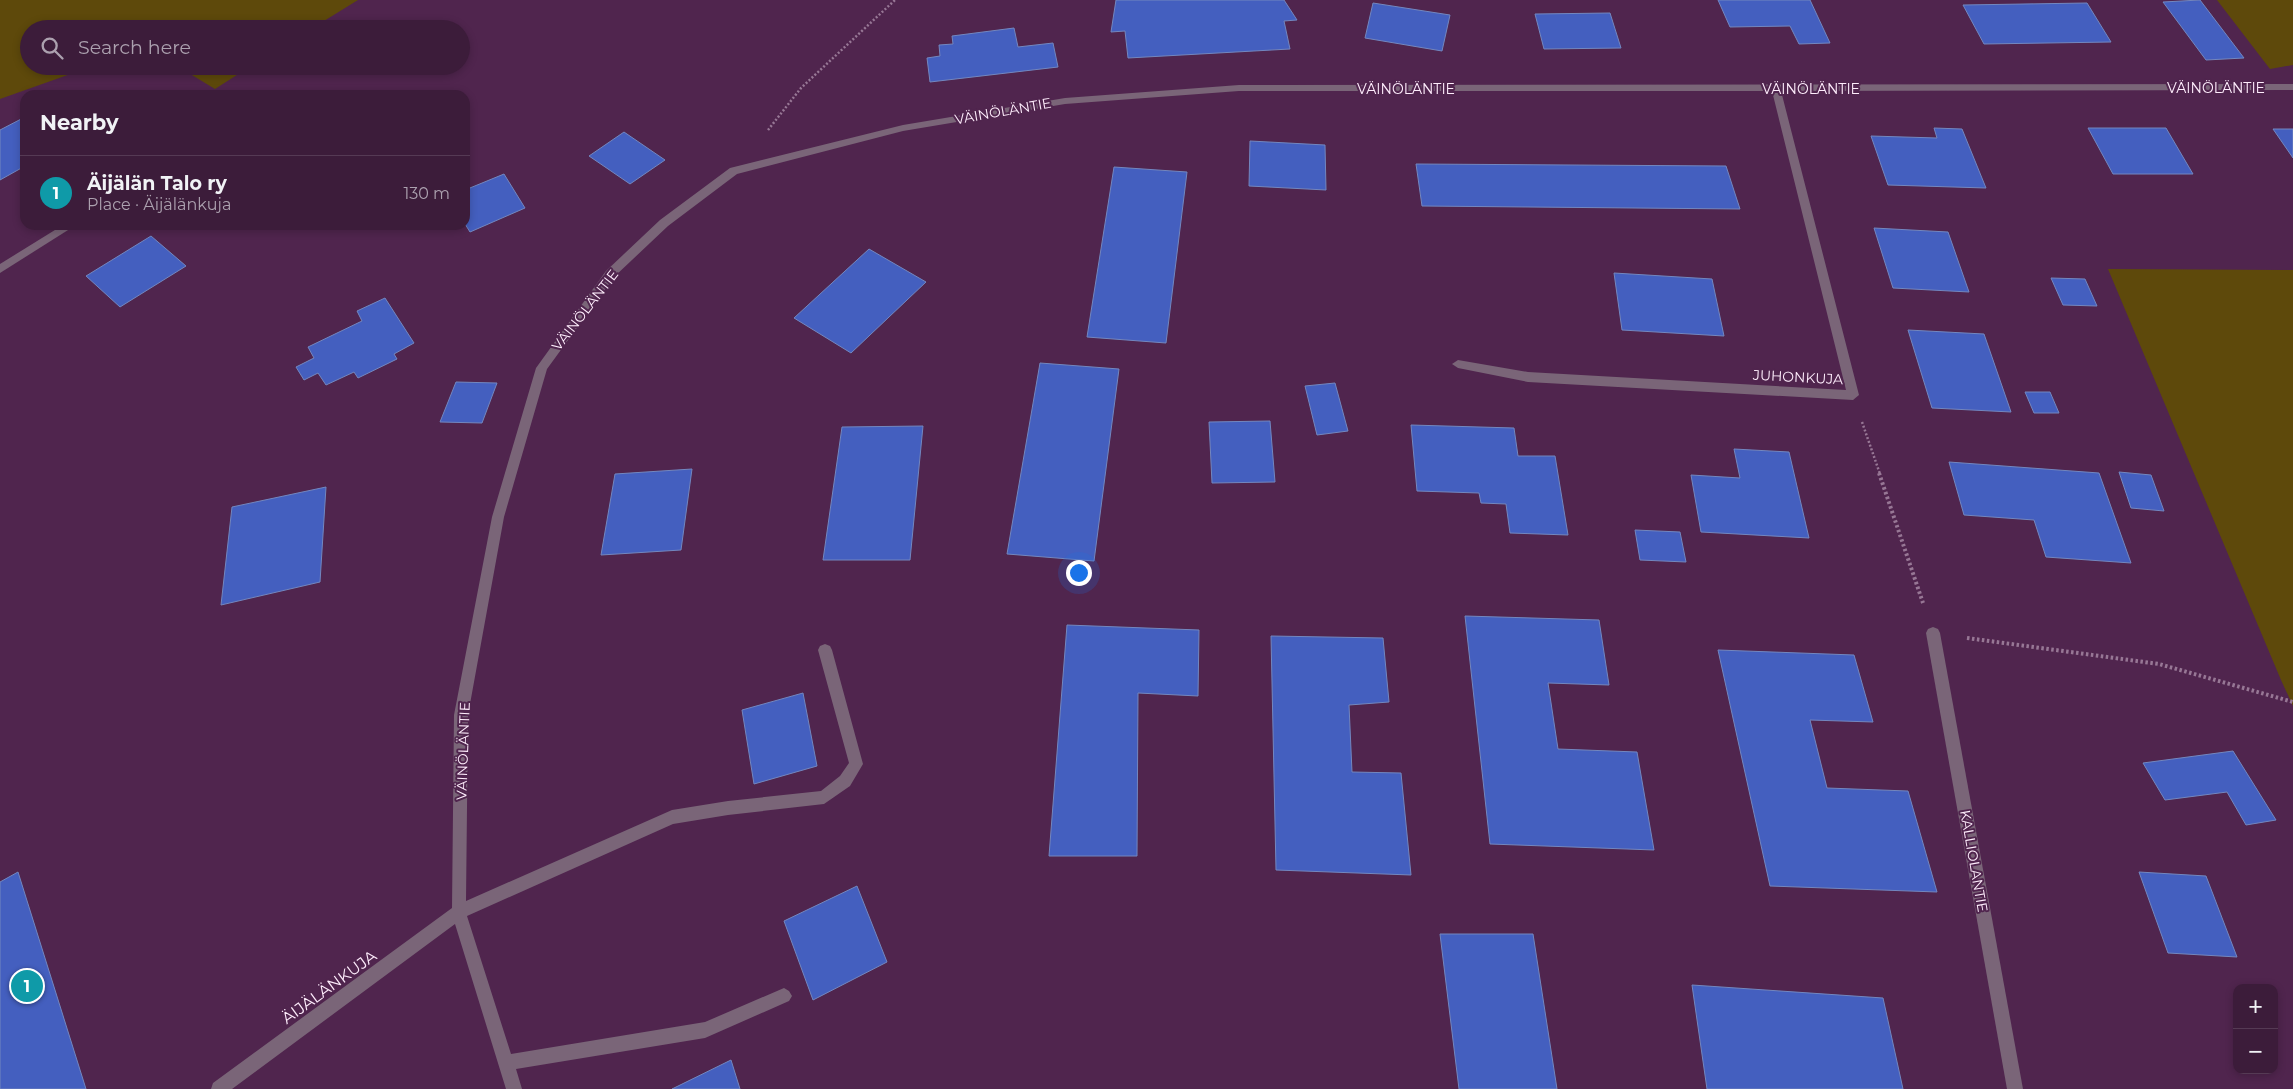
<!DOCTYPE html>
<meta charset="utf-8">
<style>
body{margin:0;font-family:Montserrat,sans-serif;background:#432542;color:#f1f3f6}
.controls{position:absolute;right:15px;bottom:15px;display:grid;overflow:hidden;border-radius:10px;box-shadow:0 2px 8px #0003}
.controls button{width:45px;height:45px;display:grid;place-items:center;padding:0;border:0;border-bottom:1px solid #553a54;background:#3c1c3a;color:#f1f3f6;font:25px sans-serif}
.you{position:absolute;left:1078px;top:572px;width:18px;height:18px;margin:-12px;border:4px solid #fff;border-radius:50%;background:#1a73e8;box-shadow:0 0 0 8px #1a73e833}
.badge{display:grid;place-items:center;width:32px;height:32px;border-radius:50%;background:#52d673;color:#fff;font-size:16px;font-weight:700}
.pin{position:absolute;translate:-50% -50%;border:2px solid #fff;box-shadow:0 1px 5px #0006}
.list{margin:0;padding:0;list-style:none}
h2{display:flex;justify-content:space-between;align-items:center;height:65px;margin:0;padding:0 20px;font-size:21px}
h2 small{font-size:16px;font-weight:400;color:#aca1af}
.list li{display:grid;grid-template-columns:32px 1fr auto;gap:15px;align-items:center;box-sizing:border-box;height:75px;padding:0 20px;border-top:1px solid #553a54}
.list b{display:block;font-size:19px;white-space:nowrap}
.list p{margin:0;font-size:16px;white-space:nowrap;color:#aca1af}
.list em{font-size:16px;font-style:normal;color:#aca1af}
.icon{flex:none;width:28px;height:28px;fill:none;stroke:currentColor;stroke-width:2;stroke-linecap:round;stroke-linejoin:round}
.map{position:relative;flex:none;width:2293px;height:1089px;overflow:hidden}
.search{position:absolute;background:#3c1c3a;box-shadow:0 2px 8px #0003;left:20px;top:20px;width:450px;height:55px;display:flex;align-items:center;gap:12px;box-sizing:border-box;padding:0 18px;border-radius:28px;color:#aca1af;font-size:19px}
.panel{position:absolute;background:#3c1c3a;box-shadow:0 2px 8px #0003;left:20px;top:90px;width:450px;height:140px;border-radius:15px}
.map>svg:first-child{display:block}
.green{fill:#5e490b}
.building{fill:#445fbf;stroke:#7387bf}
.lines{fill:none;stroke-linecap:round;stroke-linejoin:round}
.path-far1{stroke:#977795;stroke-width:2.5;stroke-dasharray:2 2;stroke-linecap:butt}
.path{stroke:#977795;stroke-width:4;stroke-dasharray:2.5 2.5;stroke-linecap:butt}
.minor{fill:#7a6578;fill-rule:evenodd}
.labels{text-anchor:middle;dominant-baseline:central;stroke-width:4;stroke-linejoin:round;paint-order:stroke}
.street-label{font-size:14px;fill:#feedfc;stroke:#50254e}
.near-street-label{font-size:16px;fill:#feedfc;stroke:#50254e}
</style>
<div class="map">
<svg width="2293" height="1089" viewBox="0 0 2293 1089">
<rect width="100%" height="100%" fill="#50254e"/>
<!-- green -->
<g class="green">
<polygon points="0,0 358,0 311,29 29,29 29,66 93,66 0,99"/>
<polygon points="2217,0 2293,0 2293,65 2270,69"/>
<polygon points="177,66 251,66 215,89"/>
<polygon points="2108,269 2293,270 2293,706 2281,680"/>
</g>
<!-- building -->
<g class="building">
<polygon points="1116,0 1284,0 1297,20 1284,21 1290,49 1128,58 1125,31 1111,32"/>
<polygon points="1718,0 1810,0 1830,43 1799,44 1790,26 1730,27"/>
<polygon points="2200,0 2244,58 2206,60 2163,2"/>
<polygon points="1373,3 1450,15 1442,51 1365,38"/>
<polygon points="2087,3 2111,42 1984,44 1963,5"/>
<polygon points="1610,13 1621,48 1544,49 1535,14"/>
<polygon points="1014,28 1018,47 1053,43 1058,67 930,82 927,58 940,56 939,45 953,44 952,36"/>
<polygon points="25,117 25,166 0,180 0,130"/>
<polygon points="1934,128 1962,129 1986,188 1888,185 1871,136 1937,138"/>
<polygon points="2088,128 2166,128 2193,174 2113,174"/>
<polygon points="2273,129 2293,129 2293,158"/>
<polygon points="624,132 665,160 630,184 589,156"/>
<polygon points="1250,141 1325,145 1326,190 1249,186"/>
<polygon points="1416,164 1726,166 1740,209 1422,206"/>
<polygon points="1114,167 1187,172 1166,343 1087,337"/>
<polygon points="504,174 525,208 470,232 465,224 465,190"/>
<polygon points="1874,228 1948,232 1969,292 1893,288"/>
<polygon points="151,236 186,266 120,307 86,276"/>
<polygon points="869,249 926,282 851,353 794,318"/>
<polygon points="1614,273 1712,279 1724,336 1622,330"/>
<polygon points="2051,278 2085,279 2097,306 2063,305"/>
<polygon points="385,298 414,343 394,354 397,359 358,378 354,372 326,385 318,373 304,380 296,367 314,358 308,347 362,321 357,311"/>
<polygon points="1908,330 1984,334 2011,412 1932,408"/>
<polygon points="1040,363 1119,369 1094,561 1007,554"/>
<polygon points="456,382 497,383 482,423 440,422"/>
<polygon points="1335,383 1348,431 1317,435 1305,386"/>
<polygon points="2025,392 2050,392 2059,413 2034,413"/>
<polygon points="1270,421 1275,482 1212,483 1209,422"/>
<polygon points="1411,425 1514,428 1518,456 1555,456 1568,535 1510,533 1506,504 1481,503 1479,493 1417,491"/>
<polygon points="923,426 910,560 823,560 842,427"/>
<polygon points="1734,449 1789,452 1809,538 1701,532 1691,475 1740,478"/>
<polygon points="1949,462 2099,473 2131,563 2046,557 2034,520 1964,515"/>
<polygon points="692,469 681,550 601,555 615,474"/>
<polygon points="2119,472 2151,475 2164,511 2131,508"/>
<polygon points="326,487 320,582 221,605 232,507"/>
<polygon points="1635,530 1680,532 1686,562 1640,560"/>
<polygon points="1465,616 1599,620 1609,685 1548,683 1558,749 1637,752 1654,850 1490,844"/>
<polygon points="1067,625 1199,630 1198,696 1138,693 1137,856 1049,856"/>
<polygon points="1271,636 1383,638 1389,702 1349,705 1352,772 1401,773 1411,875 1276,870"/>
<polygon points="1718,650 1854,655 1873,722 1810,720 1827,788 1908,791 1937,892 1770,886"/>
<polygon points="803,693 817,766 754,784 742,710"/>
<polygon points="2233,751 2276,820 2246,825 2227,792 2165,800 2143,763"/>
<polygon points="18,872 86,1089 0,1089 0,882"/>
<polygon points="2139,872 2206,876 2237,957 2168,953"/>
<polygon points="857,886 887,962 813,1000 784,921"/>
<polygon points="1440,934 1533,934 1557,1089 1459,1089"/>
<polygon points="1692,985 1883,998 1903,1089 1707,1089"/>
<polygon points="731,1060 740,1089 672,1089"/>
</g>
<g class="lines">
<!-- path-far1 -->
<g class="path-far1">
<polyline points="768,130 801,88 895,0"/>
<polyline points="1862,422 1880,474"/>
</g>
<!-- path -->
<g class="path">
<polyline points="1879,473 1923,603"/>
<polyline points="1967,638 2159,664 2293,702"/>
</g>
<!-- minor -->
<g class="minor">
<polygon points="2293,84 2293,90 1781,91 1859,395 1853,400 1528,382 1458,368 1452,364 1458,360 1528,372 1846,390 1772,91 1239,91 1065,104 903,131 737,174 668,226 614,277 547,369 504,517 468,715 466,901 672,810 728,801 821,791 840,776 849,763 818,650 820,646 825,644 830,646 832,650 863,764 850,786 824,804 728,815 673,824 467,916 511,1054 705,1022 784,988 789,991 792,996 789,1001 705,1038 516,1069 522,1089 506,1089 455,924 232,1089 211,1089 213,1083 452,908 454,715 492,517 536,368 606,271 660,220 730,168 903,125 1065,98 1239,85"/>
<polygon points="63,225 76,225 0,273 0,264"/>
<polygon points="1933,627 1938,629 1940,633 2023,1089 2007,1089 1926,633 1928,629"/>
</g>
</g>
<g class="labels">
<!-- street labels -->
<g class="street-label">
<text x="2216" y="88">VÄINÖLÄNTIE</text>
<text x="1406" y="89">VÄINÖLÄNTIE</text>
<text x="1811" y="89">VÄINÖLÄNTIE</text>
<text transform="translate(1003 111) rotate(-10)">VÄINÖLÄNTIE</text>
<text transform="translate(585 310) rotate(-52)">VÄINÖLÄNTIE</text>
<text transform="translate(1798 377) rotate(3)">JUHONKUJA</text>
<text transform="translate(463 751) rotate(-88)">VÄINÖLÄNTIE</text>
<text transform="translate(1974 861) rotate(80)">KALLIOLANTIE</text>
</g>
<!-- near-street labels -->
<g class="near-street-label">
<text transform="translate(329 987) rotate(-36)">ÄIJÄLÄNKUJA</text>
</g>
</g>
</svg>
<div class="controls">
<button>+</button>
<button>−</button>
</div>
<div class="you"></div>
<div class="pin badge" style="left:27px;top:986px;background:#0f9aa8">1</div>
<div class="search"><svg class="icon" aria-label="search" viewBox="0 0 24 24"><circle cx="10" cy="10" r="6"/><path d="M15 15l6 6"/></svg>Search here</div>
<section class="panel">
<h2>Nearby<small></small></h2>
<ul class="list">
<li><span class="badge" style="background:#0f9aa8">1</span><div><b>Äijälän Talo ry</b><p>Place · Äijälänkuja</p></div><em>130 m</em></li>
</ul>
</section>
</div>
